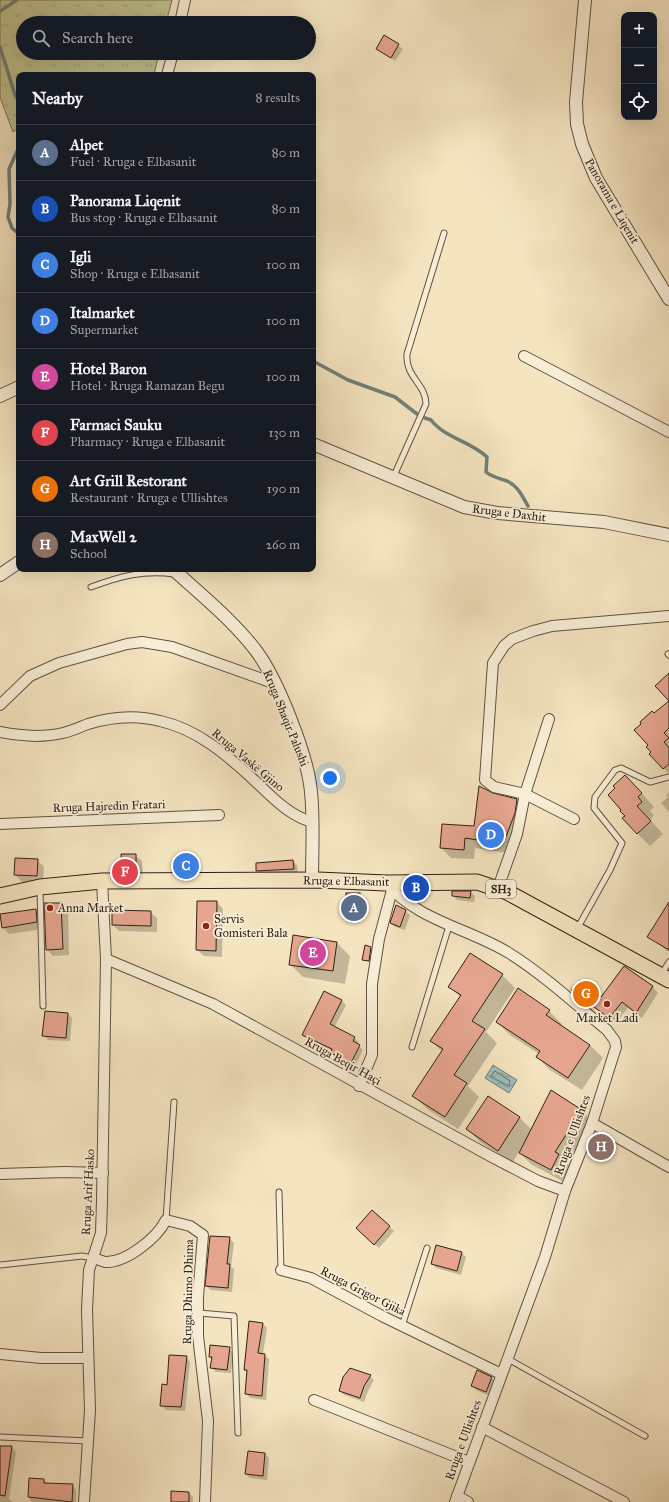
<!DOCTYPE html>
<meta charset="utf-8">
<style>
body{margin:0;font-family:"IM FELL Great Primer",serif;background:#242831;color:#f1f3f6}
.controls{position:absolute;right:12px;top:12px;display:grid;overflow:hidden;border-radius:8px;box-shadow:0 4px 16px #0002}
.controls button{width:36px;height:36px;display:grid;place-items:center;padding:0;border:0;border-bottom:1px solid #363941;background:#171b24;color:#f1f3f6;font:20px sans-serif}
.you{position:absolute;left:330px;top:778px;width:14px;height:14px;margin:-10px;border:3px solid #fff;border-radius:50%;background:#1a73e8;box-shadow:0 0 0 6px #1a73e833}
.badge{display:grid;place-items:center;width:26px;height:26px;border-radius:50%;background:#8c9099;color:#fff;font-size:13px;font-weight:700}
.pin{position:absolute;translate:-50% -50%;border:2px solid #fff;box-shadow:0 1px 4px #0006}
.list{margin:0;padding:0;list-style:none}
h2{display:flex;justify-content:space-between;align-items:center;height:52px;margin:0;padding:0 16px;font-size:17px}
h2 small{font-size:13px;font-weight:400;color:#9ea1a6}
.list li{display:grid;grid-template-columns:26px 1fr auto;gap:12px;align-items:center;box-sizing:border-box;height:56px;padding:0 16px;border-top:1px solid #363941}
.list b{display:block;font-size:15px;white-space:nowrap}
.list p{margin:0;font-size:13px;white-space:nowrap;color:#9ea1a6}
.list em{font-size:13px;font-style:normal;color:#9ea1a6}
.icon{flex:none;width:22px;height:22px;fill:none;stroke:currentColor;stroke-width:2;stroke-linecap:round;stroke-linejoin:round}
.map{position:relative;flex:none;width:669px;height:1502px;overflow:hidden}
.search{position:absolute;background:#171b24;box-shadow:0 4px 16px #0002;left:16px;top:16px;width:300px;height:44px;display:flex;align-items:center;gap:10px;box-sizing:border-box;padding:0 14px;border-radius:22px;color:#9ea1a6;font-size:15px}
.panel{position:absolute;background:#171b24;box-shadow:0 4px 16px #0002;left:16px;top:72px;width:300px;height:500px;border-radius:8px}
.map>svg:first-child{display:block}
.grass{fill:url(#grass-tufts);stroke:#787252}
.water{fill:url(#water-waves);stroke:#717f77}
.shadow{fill:#0003}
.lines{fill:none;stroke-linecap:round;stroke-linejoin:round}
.shore{stroke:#667066;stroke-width:1}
.stream{stroke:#717f77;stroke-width:3.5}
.building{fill:#e6a58f;stroke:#302115}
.service-casing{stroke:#615240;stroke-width:7}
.minor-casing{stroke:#615240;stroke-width:12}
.tertiary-casing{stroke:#615240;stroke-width:14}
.primary-casing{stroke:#302115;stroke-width:17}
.service{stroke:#f8edd6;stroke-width:5}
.minor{stroke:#f8edd6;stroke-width:10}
.tertiary{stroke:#f8edd6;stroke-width:12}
.primary{stroke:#f4e4c0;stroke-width:15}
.poi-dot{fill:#8f2418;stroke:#f8edd6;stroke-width:1.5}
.labels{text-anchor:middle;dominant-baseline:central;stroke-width:3.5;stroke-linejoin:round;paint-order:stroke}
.shield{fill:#f8edd6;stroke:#6c5e4f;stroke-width:1}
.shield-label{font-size:11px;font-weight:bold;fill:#302115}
.street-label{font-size:12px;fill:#302115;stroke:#f8edd6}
.poi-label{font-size:12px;fill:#302115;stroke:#f8edd6;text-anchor:start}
</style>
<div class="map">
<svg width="669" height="1502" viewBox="0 0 669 1502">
<defs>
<pattern id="grass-tufts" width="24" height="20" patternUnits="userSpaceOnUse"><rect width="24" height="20" fill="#c0c28f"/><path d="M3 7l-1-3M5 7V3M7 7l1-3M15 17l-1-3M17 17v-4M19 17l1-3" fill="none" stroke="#a5a67a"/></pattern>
<pattern id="water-waves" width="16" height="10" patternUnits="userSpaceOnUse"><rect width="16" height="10" fill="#9dbeb8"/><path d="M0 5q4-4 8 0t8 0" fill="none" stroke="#809a94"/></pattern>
</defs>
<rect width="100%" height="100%" fill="#f4e4c0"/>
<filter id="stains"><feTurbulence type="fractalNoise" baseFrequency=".005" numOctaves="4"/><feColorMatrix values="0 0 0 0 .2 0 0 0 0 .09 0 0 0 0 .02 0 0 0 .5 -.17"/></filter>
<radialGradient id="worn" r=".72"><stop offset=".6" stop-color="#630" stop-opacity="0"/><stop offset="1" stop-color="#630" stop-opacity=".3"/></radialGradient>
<!-- grass -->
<polygon class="grass" points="0,0 172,0 166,23 23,23 23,53 159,53 154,75 19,75 19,128 13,132 0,97"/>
<!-- water -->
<polygon class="water" points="493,1065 517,1080 509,1093 485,1078"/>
<!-- shadow -->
<g class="shadow">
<polygon points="385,36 403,49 395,61 377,48"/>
<polygon points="669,702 669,774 650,754 653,752 649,745 654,715"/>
<polygon points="638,789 654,807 650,811 654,815 650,820 663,834 650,846 637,833 626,816"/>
<polygon points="669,792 669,812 661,803 668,797 666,795"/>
<polygon points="492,794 517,800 527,810 513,854 475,848 474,859 451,858 441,848 475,827"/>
<polygon points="135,855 142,861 143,878 129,878 123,871"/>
<polygon points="195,859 199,863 199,875 182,876 177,871"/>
<polygon points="37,860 44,867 43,882 22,882 15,875"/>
<polygon points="293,861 297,865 298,873 262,875 257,871"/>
<polygon points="470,892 475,896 474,902 457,900 453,895"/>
<polygon points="359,894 361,896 361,914 349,914 347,912"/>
<polygon points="217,902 223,909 222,957 204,956 197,950"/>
<polygon points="45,904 61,904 68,910 69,955 53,956 47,949"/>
<polygon points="397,906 410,915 405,930 395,927 391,923"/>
<polygon points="669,908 669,952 648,936"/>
<polygon points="36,910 43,916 43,929 9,934 3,927 1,915"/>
<polygon points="150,912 157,918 157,932 119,931 113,925"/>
<polygon points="337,943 350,956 345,984 303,977 290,964"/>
<polygon points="371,948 373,949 371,962 365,961 363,960"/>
<polygon points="502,975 515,988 486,1032 497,1043 468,1086 479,1097 458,1129 427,1109 414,1096 442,1052 432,1041 460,997 449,986"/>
<polygon points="652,986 658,993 642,1018 628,1008 615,1023 573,990 601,999"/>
<polygon points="325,992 342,1001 346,1005 334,1028 354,1038 359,1042 357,1045 363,1050 355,1066 336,1057 332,1053 333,1051 308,1039 304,1034"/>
<polygon points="549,1011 562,1024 561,1026 590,1045 603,1058 582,1090 550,1070 537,1057 539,1054 510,1035 497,1022"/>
<polygon points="68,1014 72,1018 70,1041 48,1040 43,1035"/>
<polygon points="552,1091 582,1111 593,1122 566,1163 570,1166 562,1181 531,1164 519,1152 512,1163 480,1142 467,1129 488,1097 520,1118 532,1130"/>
<polygon points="372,1212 394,1231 379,1248 361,1233"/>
<polygon points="229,1238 234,1243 231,1267 234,1269 232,1292 211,1290 206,1286"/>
<polygon points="437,1246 462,1253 466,1257 461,1275 436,1268 432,1264"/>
<polygon points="262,1323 267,1328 263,1354 269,1359 266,1400 250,1398 246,1393 248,1372 245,1370"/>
<polygon points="229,1348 233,1353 231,1373 216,1372 211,1367 213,1360 210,1357"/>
<polygon points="186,1357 190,1362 185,1411 166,1410 161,1405"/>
<polygon points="370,1376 374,1380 368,1391 364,1402 344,1395 340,1391"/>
<polygon points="491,1378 496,1382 490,1396 476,1390 472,1386"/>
<polygon points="0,1447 12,1447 16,1452 9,1499 13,1502 0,1502"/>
<polygon points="248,1452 265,1454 269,1458 267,1480 250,1478 246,1474"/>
<polygon points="44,1480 48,1484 72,1485 76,1490 76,1502 31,1502 29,1497"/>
<polygon points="172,1492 189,1493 193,1497 193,1502 172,1502"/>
</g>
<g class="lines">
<!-- shore -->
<polygon class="shore" points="495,1071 510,1081 509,1086 491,1077"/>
<!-- stream -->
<g class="stream">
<polyline points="0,11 17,0"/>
<polyline points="0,47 15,95 19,102"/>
<polyline points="19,147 9,169 10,204 8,217 12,228 19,234"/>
<polyline points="313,361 348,380 395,397 417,414"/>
<path d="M425,418l6,2c14,18 39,21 56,37l-1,15c6,5 13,6 21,9 11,5 15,15 21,25"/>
</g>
</g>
<!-- building -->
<g class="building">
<polygon points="384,35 399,44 391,58 376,49"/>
<polygon points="669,673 669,728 664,733 669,738 664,742 669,748 669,764 663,769 649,754 651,752 646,747 648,745 634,730 641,724 640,722 652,711 654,713 669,701 655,686"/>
<polygon points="625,775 642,793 638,797 642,802 637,806 651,821 637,834 622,818 625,816 620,811 621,810 608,795 615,788 613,786"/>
<polygon points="479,786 493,793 517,799 515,813 503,844 465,838 464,850 440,848 442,824 474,826"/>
<polygon points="121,854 136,854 136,872 122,872"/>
<polygon points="177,857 196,858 195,872 176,872"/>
<polygon points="15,858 38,859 37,876 14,875"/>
<polygon points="293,860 294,869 256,871 256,863"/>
<polygon points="452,891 471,891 470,898 452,896"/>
<rect x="346" y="893" width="14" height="19"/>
<polygon points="197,901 217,901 216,951 196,950"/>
<polygon points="669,902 669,950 647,937"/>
<polygon points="44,903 61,903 63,949 46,950"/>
<polygon points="396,905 406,910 400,927 390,923"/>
<polygon points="36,909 37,922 2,928 0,914"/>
<polygon points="112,910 151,911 151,926 112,925"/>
<polygon points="293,935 337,942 333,971 289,965"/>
<polygon points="365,945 371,947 369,961 362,960"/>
<polygon points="470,953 503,974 472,1021 485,1029 454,1075 467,1083 445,1117 412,1096 443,1049 430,1041 461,995 448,987"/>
<polygon points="624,966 653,986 636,1013 622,1002 609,1018 571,990 580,980 601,997"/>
<polygon points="518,988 550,1010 546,1015 590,1045 568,1078 536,1057 540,1051 496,1022"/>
<polygon points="324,991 342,1000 330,1024 355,1037 353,1041 360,1045 351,1063 331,1053 332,1049 302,1035"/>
<polygon points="45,1011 68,1013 66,1038 42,1036"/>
<polygon points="551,1090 582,1110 555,1152 559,1154 551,1170 519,1153"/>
<polygon points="488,1096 520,1117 498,1151 466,1129"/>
<polygon points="372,1210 390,1226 374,1245 356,1228"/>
<polygon points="210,1236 230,1237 227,1264 230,1264 228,1288 205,1286"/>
<polygon points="436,1245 462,1252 457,1271 431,1264"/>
<polygon points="249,1321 263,1323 258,1353 265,1354 262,1396 245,1394 247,1370 244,1370"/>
<polygon points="210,1345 230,1347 227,1370 210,1368 212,1357 209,1357"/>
<polygon points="169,1355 187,1356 181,1407 160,1406 162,1384 167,1385"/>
<polygon points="350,1368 371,1375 364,1386 360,1398 339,1391 343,1377"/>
<polygon points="477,1370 492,1377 486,1392 471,1386"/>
<polygon points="0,1446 12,1446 5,1496 0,1495"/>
<polygon points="248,1451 265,1453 263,1476 245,1474"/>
<polygon points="29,1478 44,1479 44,1483 73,1484 72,1502 28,1497"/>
<polygon points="171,1491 189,1492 189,1502 171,1502"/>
</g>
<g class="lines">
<defs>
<g id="service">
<path d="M393,478l33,-74c0,-20 -21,-27 -19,-50l37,-121"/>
<path d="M91,587c30,-11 52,-17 83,-13"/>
<polyline points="668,654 669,655"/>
<polyline points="40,889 43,1006"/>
<polyline points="577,929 610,870 622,843 594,808 595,797 615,770 621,768 650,782 669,777"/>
<polyline points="661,975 669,962"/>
<polyline points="412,1047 449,926"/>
<polyline points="279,1192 281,1270"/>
<polyline points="166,1220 174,1102"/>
<polyline points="0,1265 82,1256 93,1258"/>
<polyline points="199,1313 234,1316 238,1433"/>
<polyline points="402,1326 427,1248"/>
<polyline points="508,1359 645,1436"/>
<polyline points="0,1437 88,1441"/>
</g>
<g id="minor">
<polyline points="180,23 185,0"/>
<polyline points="167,75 173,53"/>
<polyline points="524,356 669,432"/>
<polyline points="0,705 30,676 59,663 127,644 142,642 172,647 276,684"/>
<path d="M0,732c20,4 42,6 63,1 9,-2 17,-6 25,-9 23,-7 49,-9 72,-3 37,8 67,34 94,59 17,16 34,35 58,42"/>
<polyline points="574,819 525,794 494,787 485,780 493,663 504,646 512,639 533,631 552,626 669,616"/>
<polyline points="0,824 219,815"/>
<path d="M386,883c32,38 82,45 123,70 35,22 66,51 98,77l8,11 1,6 -24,76 -27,68 -20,66 -90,245"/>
<polyline points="498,888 517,834 525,794 549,719"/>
<polyline points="106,959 213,1004 492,1157 538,1181 565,1191"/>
<polyline points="359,1086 372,1055 372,984 379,939 392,890"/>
<polyline points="592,1123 669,1167"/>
<polyline points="0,1174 65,1172 103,1173"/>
<path d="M93,1258c4,1 9,3 12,4 21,1 52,-24 61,-42l24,6 13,9 -5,62v39l10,85 -3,81"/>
<polyline points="281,1270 311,1278 382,1316 501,1374"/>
<polyline points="0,1354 41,1358 88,1358"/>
<polyline points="314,1400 469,1462"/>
<polyline points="482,1427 624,1502"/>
<polyline points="457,1496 468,1502"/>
<polyline points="84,1502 90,1410 87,1310 89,1270 101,1233 102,1201 106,959 102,881"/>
</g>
<g id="tertiary">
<polyline points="585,0 576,102 577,124 582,144 596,178 669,299"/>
<polyline points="0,396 19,387"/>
<polyline points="313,444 464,507 497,513 604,522 669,535"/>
<path d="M173,569c28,26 61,52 84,83 21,29 51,104 54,140 3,29 1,59 1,88"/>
<polyline points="0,575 19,562"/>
</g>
<polyline id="primary" points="0,896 40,887 102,881 318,880 386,883 477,882 507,892 669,980"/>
</defs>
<!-- service casing -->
<use href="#service" class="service-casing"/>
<!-- minor casing -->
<use href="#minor" class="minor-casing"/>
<!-- tertiary casing -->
<use href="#tertiary" class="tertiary-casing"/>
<!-- primary casing -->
<use href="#primary" class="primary-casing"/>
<!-- service -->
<use href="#service" class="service"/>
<!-- minor -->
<use href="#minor" class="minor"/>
<!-- tertiary -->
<use href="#tertiary" class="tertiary"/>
<!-- primary -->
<use href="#primary" class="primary"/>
</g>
<!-- markers -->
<g class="poi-dot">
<circle cx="50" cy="908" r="4"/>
<circle cx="206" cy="926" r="4"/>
<circle cx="607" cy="1004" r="4"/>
</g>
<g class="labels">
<!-- shield labels -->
<rect class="shield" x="486" y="880" width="30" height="18" rx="3"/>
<g class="shield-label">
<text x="501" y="889">SH3</text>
</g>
<!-- street labels -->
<g class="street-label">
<text transform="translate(612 201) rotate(60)">Panorama e Liqenit</text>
<text transform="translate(509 513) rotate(7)">Rruga e Daxhit</text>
<text transform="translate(286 718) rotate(68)">Rruga Shaqir Palushi</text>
<text transform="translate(248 760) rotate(40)">Rruga Vaskë Gjino</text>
<text transform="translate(109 806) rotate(-2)">Rruga Hajredin Fratari</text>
<text transform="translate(346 881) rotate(1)">Rruga e Elbasanit</text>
<text transform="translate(343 1061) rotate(29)">Rruga Beqir Haçi</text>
<text transform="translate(572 1135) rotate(-70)">Rruga e Ullishtes</text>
<text transform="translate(88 1192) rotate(-87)">Rruga Arif Hasko</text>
<text transform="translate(363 1291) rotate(27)">Rruga Grigor Gjika</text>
<text transform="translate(188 1292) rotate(-89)">Rruga Dhimo Dhima</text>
<text transform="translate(463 1440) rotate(-70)">Rruga e Ullishtes</text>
</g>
<!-- poi labels -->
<g class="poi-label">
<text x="58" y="908">Anna Market</text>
<text x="214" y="919">Servis<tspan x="214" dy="14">Gomisteri Bala</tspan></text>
<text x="607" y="1018" text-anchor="middle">Market Ladi</text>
</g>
</g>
<rect width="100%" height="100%" filter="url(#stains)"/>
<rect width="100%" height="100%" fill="url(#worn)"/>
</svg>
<div class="controls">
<button>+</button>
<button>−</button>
<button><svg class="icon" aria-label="locate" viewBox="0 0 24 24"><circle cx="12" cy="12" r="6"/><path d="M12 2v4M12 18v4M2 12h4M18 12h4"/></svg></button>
</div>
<div class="you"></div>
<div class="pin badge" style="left:354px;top:908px;background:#5c6f8a">A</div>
<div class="pin badge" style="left:416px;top:888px;background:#1a4fb4">B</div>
<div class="pin badge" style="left:186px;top:866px;background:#3f7fe0">C</div>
<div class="pin badge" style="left:491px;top:835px;background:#3f7fe0">D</div>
<div class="pin badge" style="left:313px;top:953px;background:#d1479c">E</div>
<div class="pin badge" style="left:125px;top:872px;background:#e0444e">F</div>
<div class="pin badge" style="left:586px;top:994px;background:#e8710a">G</div>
<div class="pin badge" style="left:601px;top:1147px;background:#8d6e63">H</div>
<div class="search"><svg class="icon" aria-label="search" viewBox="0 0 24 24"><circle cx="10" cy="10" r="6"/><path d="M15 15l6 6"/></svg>Search here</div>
<section class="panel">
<h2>Nearby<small>8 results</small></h2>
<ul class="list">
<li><span class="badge" style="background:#5c6f8a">A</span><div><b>Alpet</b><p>Fuel · Rruga e Elbasanit</p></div><em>80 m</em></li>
<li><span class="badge" style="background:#1a4fb4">B</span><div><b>Panorama Liqenit</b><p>Bus stop · Rruga e Elbasanit</p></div><em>80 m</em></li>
<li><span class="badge" style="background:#3f7fe0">C</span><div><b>Igli</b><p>Shop · Rruga e Elbasanit</p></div><em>100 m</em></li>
<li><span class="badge" style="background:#3f7fe0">D</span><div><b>Italmarket</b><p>Supermarket</p></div><em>100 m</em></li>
<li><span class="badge" style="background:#d1479c">E</span><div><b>Hotel Baron</b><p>Hotel · Rruga Ramazan Begu</p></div><em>100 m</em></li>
<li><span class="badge" style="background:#e0444e">F</span><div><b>Farmaci Sauku</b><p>Pharmacy · Rruga e Elbasanit</p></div><em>130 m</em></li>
<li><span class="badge" style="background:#e8710a">G</span><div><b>Art Grill Restorant</b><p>Restaurant · Rruga e Ullishtes</p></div><em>190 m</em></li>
<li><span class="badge" style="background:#8d6e63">H</span><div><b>MaxWell 2</b><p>School</p></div><em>260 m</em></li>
</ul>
</section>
</div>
